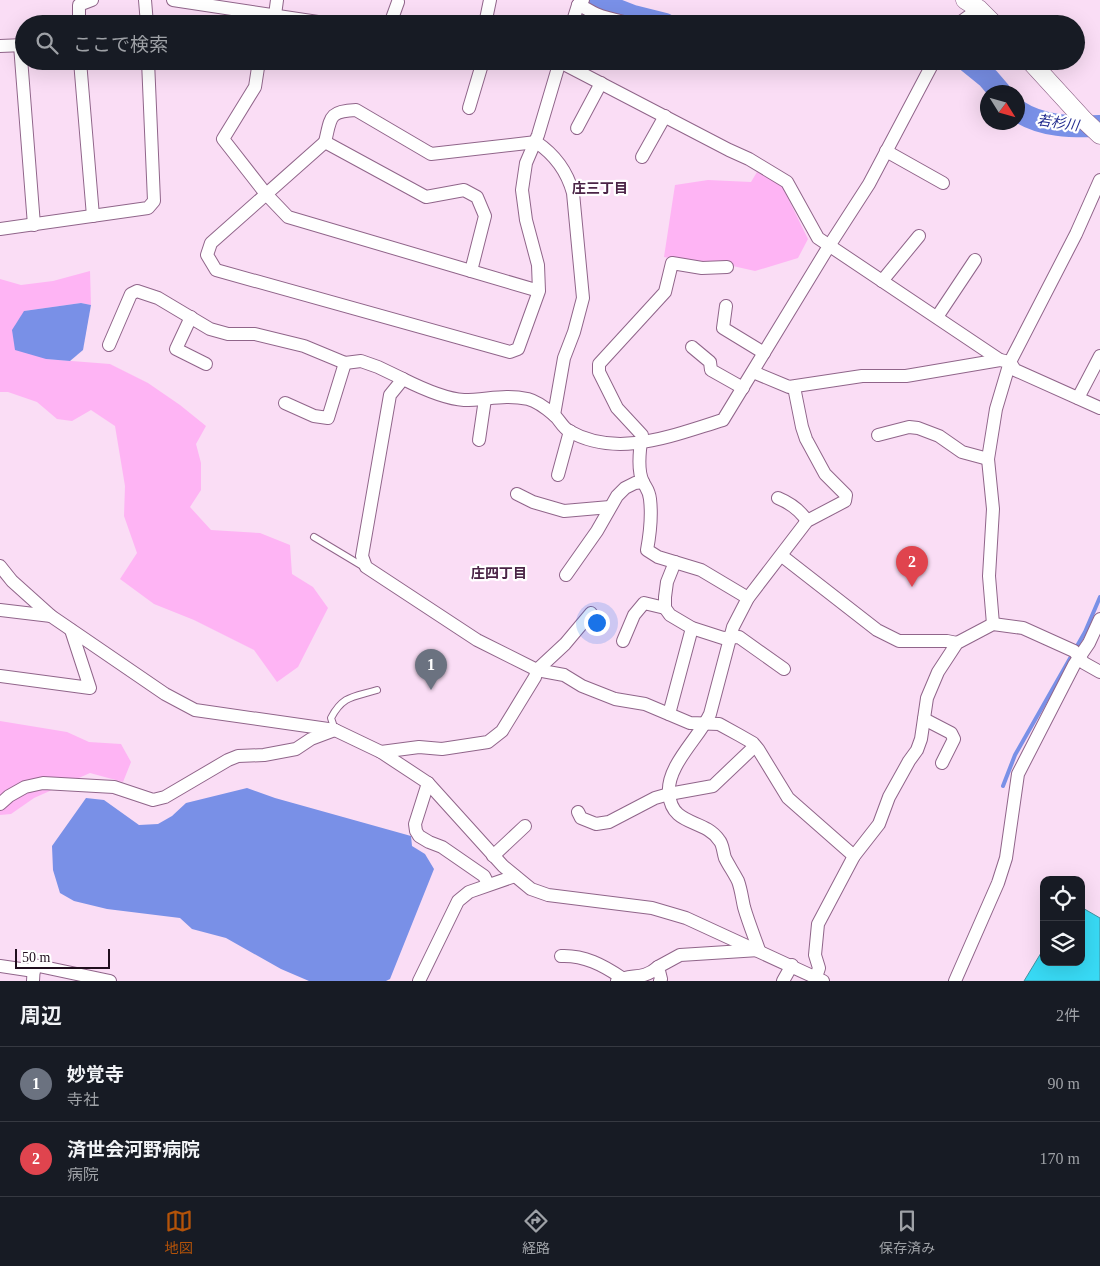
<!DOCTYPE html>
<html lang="ja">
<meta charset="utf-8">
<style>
body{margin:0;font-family:"Times New Roman","Noto Sans JP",serif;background:#242831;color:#f1f3f6}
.controls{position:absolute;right:15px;bottom:15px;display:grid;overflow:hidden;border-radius:10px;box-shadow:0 5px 20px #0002}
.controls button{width:45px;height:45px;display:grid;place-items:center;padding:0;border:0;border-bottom:1px solid #363941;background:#171b24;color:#f1f3f6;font:25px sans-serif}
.compass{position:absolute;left:980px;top:85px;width:45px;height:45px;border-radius:50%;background:#171b24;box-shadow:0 5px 20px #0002;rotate:127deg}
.scale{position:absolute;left:15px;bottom:12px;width:95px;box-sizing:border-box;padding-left:5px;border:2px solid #200f1e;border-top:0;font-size:14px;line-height:18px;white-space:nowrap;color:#200f1e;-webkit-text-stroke:4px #fff;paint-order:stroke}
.you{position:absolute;left:596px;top:622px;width:18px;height:18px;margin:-12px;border:4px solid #fff;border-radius:50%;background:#1a73e8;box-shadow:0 0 0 8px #1a73e833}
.badge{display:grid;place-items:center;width:32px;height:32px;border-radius:50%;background:#b45309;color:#fff;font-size:16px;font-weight:700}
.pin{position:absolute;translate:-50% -41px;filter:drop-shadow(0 1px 2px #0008)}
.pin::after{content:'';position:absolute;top:26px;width:18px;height:15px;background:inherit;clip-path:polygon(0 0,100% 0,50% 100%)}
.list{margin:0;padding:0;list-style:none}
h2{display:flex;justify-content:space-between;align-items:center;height:65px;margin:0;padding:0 20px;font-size:21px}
h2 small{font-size:16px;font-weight:400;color:#9ea1a6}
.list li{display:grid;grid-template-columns:32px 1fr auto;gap:15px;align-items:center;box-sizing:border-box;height:75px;padding:0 20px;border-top:1px solid #363941}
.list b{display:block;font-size:19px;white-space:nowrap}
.list p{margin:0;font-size:16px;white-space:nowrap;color:#9ea1a6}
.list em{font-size:16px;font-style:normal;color:#9ea1a6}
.icon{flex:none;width:28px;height:28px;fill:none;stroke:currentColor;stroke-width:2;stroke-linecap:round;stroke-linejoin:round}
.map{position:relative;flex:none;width:1100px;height:981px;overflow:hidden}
.search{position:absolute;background:#171b24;box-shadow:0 5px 20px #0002;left:15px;right:15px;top:15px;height:55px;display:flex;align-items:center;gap:12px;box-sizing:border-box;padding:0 18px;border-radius:28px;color:#9ea1a6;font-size:19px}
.sheet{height:215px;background:#171b24}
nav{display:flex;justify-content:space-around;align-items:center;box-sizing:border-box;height:70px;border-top:1px solid #363941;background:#171b24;font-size:14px;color:#9ea1a6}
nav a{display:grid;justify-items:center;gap:2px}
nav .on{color:#b45309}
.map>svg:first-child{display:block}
.green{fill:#feb4f4}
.water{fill:#7990e7}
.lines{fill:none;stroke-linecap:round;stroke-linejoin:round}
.stream{stroke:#7990e7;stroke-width:4}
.river{stroke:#7990e7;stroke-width:22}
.building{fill:#38daf5;stroke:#45909e}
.service-casing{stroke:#90658a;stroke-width:8}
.minor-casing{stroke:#90658a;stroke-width:14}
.secondary-casing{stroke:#90658a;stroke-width:19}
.service{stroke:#fff;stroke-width:6}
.minor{stroke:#fff;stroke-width:12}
.secondary{stroke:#fff;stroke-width:18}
.labels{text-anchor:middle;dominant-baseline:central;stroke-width:4.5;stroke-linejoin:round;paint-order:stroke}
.water-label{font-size:14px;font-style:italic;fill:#232c8f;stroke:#fff}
.neighbourhood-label{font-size:14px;font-weight:bold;fill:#4a2446;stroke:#fff}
</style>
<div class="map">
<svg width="1100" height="981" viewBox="0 0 1100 981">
<rect width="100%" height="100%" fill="#faddf5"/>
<!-- green -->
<g class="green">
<polygon points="757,172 782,186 808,239 798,258 755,271 724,264 702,265 664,257 675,185 708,180 751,182"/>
<polygon points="90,271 91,305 81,303 24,311 46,359 110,364 148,383 180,405 206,426 196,444 201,463 201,490 190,507 211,530 260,533 290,545 292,574 313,587 328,608 298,667 277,682 254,650 194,620 154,604 120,579 137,553 124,516 125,486 115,426 91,410 72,421 57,419 37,402 8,392 0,392 0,279 21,285 53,281"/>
<polygon points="0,721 67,732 89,742 121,744 131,762 123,782 90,773 34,798 11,814 0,815"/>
</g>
<!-- water -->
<g class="water">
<polygon points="81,303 91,305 83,350 70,361 46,359 15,350 12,330 24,311"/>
<polygon points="247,788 275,798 411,836 412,846 425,854 434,869 390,979 386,981 309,981 281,969 226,938 192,929 180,918 107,909 74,901 60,893 53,870 52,846 86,798 104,800 139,825 158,824 172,816 186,803"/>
</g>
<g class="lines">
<!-- stream -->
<polyline class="stream" points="1003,786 1015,755 1085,632 1100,597"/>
<!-- river -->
<g class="river">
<polyline points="592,0 633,16 665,24"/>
<polyline points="967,61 988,78 1000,92"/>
<path d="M1018,111c24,16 54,16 82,15"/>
</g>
</g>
<!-- building -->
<polygon class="building" points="1081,907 1100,918 1100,981 1024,981 1044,948 1044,962 1081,962"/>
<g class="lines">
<defs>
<g id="service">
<polyline points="314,537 364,567"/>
<path d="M335,730l-4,-12c12,-23 23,-21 46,-28"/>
</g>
<g id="minor">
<polyline points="145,0 147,24"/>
<polyline points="173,0 331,24"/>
<path d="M578,5c7,2 11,6 18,9 12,5 24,7 37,10"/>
<polyline points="275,15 277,0"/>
<polyline points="79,24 79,5 92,0"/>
<polyline points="390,24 398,2"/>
<polyline points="485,24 490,0"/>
<polyline points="572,24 578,5 583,0"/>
<polyline points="958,24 979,9"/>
<polyline points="20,45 34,225"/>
<polyline points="0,46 24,45"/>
<polyline points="80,61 93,216"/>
<polyline points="259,61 255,87 223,139 266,194 288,217 471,271"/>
<polyline points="558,61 729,150 749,159 787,182 818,238 1000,360"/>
<polyline points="469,108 483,61"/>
<polyline points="577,128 601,83"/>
<path d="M325,142c6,-24 3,-31 31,-32l75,44 105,-12c18,12 31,29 37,51l10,105 -9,34 -10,26 -10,57"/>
<polyline points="886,151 943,183"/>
<polyline points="642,157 665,116"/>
<polyline points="0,229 148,208 154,201 148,61"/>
<path d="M727,267l-25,1 -30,-5 -7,29 -66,72v8l18,36 25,27c-2,12 -5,35 1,47 3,6 6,8 7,17 2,17 0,35 -3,51l11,7 43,13 47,28"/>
<polyline points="882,281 919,236"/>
<polyline points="539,291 471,271 485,216 477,197 464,190 426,197 325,142 211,243 207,255 216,270 510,352 518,349 539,291 538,265 526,220 522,190 526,163 538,135 560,61"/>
<polyline points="726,306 723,328 764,353"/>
<polyline points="191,317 176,349 206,364"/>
<polyline points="937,317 975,260"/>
<polyline points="109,345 131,294 137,291 158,298 210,329 228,334 255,334 304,346 345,363 361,361 378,367 403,379"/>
<polyline points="692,347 710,362 711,370 743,388"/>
<polyline points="1010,362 1015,370 1100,408"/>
<polyline points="753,372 789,387 862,376 906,376 1000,360 1005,361"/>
<polyline points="1078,398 1100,356"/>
<polyline points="285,403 314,416 328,418 345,363"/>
<polyline points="878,435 909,427 918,428 939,436 962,452 988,459"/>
<polyline points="479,440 485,399"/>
<polyline points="558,475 570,431"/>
<polyline points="517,494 533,502 564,511 610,507"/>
<path d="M778,498c12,5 22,12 29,23"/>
<polyline points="782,556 877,630 899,641 947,641 957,643"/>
<polyline points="675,562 667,582 665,597 665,608 670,615 692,628 723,638 739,637 784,669"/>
<polyline points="0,566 12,581 51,616 165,694 195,710 335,730 381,752 428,783 503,866 531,889 548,895 652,908 686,918 823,981"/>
<polyline points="566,575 597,531 617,496 625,488 635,483 643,482"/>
<polyline points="0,610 51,616"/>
<polyline points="993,624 989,576 993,509 988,459 996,409 1010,362 1076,234 1100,180"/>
<polyline points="623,641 634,615 644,603 665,608"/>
<polyline points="0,676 90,688 71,630"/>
<polyline points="669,714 692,628"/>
<polyline points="924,719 951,733 954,739 942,763"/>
<polyline points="381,752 419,747 442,749 488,742 502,731 535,677 537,670 565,644 591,613"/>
<polyline points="428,783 415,824 416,831 419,836 429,842 442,847 484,876 488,884"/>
<polyline points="0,804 9,796 25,787 43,783 114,787 153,800 165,797 228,760 238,756 264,755 296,749 311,739 335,730"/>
<polyline points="578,812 581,818 596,824 609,822 655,798 669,794 713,786 755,746"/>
<polyline points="493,856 525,826"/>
<path d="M854,856l-66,-58 -30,-49 -5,-6 -14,-8 -20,-11 -29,-1 -45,-19 -30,-5 -33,-13 -18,-11 -27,-5 -60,-30 -111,-73 -4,-11 28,-161 13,-16c16,8 43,20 61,21 23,0 40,-6 64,-1 8,2 19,10 26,16 6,5 8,12 15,16 49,28 104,4 154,-11l106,-174 40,-62 65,-123"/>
<path d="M561,956c23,-1 42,9 61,22"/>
<polyline points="0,966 34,971"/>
<polyline points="816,977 819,968 815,955 818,924 854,856 879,824 889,797 909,761 917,750 921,739 927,698 938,672 957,643 993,624 1023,628 1074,651 1084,663 1100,672"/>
<polyline points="33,981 34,965 110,981"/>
<polyline points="419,981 458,901 469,892 515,876"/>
<path d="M617,981c14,-8 25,0 41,-14"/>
<path d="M660,981l1,-2 -3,-12 22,-12 79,-5c-5,-14 -11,-29 -15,-43 -2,-9 -3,-18 -6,-26 -4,-8 -9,-15 -13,-23 -2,-6 -2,-14 -6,-18 -15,-22 -47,-13 -50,-46 -3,-28 30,-56 41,-80l23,-87 15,-29 59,-77 38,-20 1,-6 -21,-21 -19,-35 -4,-12 -8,-40"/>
<polyline points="783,981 792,965"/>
<polyline points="955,981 998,883 1006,858 1018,774 1074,665 1089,643 1100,619"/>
</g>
<g id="secondary">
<polyline points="965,0 979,9 994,24"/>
<polyline points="1030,61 1084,120 1100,135"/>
</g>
</defs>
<!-- service casing -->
<use href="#service" class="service-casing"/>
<!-- minor casing -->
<use href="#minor" class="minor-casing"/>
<!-- secondary casing -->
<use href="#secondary" class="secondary-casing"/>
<!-- service -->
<use href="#service" class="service"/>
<!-- minor -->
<use href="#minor" class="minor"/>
<!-- secondary -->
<use href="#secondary" class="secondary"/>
</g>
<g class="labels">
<!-- water labels -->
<g class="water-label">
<text transform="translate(1058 123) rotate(8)">若杉川</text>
</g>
<!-- neighbourhood labels -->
<g class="neighbourhood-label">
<text x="600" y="188">庄三丁目</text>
<text x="499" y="573">庄四丁目</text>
</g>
</g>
</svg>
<div class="controls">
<button><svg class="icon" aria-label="locate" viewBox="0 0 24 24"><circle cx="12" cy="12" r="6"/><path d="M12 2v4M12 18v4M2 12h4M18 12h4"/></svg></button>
<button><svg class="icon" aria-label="layers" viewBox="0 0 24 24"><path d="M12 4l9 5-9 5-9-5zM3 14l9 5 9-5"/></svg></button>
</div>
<svg class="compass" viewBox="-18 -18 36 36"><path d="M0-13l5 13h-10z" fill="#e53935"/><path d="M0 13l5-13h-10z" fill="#9ea1a6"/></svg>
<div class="scale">50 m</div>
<div class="you"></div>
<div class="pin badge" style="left:431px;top:690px;background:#6b7280">1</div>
<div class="pin badge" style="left:912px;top:587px;background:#e0444e">2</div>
<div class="search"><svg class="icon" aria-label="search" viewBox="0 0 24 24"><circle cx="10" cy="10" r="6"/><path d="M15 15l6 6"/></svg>ここで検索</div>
</div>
<section class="sheet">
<h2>周辺<small>2件</small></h2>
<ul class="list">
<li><span class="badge" style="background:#6b7280">1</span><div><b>妙覚寺</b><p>寺社</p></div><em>90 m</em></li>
<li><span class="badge" style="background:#e0444e">2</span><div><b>済世会河野病院</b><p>病院</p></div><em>170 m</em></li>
</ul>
</section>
<nav>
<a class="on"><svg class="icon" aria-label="map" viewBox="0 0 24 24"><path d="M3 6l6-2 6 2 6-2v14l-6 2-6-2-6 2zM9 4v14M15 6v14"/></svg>地図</a>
<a><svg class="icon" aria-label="directions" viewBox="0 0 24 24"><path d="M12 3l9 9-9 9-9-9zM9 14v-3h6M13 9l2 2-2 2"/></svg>経路</a>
<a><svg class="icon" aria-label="saved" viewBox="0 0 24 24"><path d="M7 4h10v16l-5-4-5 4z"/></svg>保存済み</a>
</nav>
